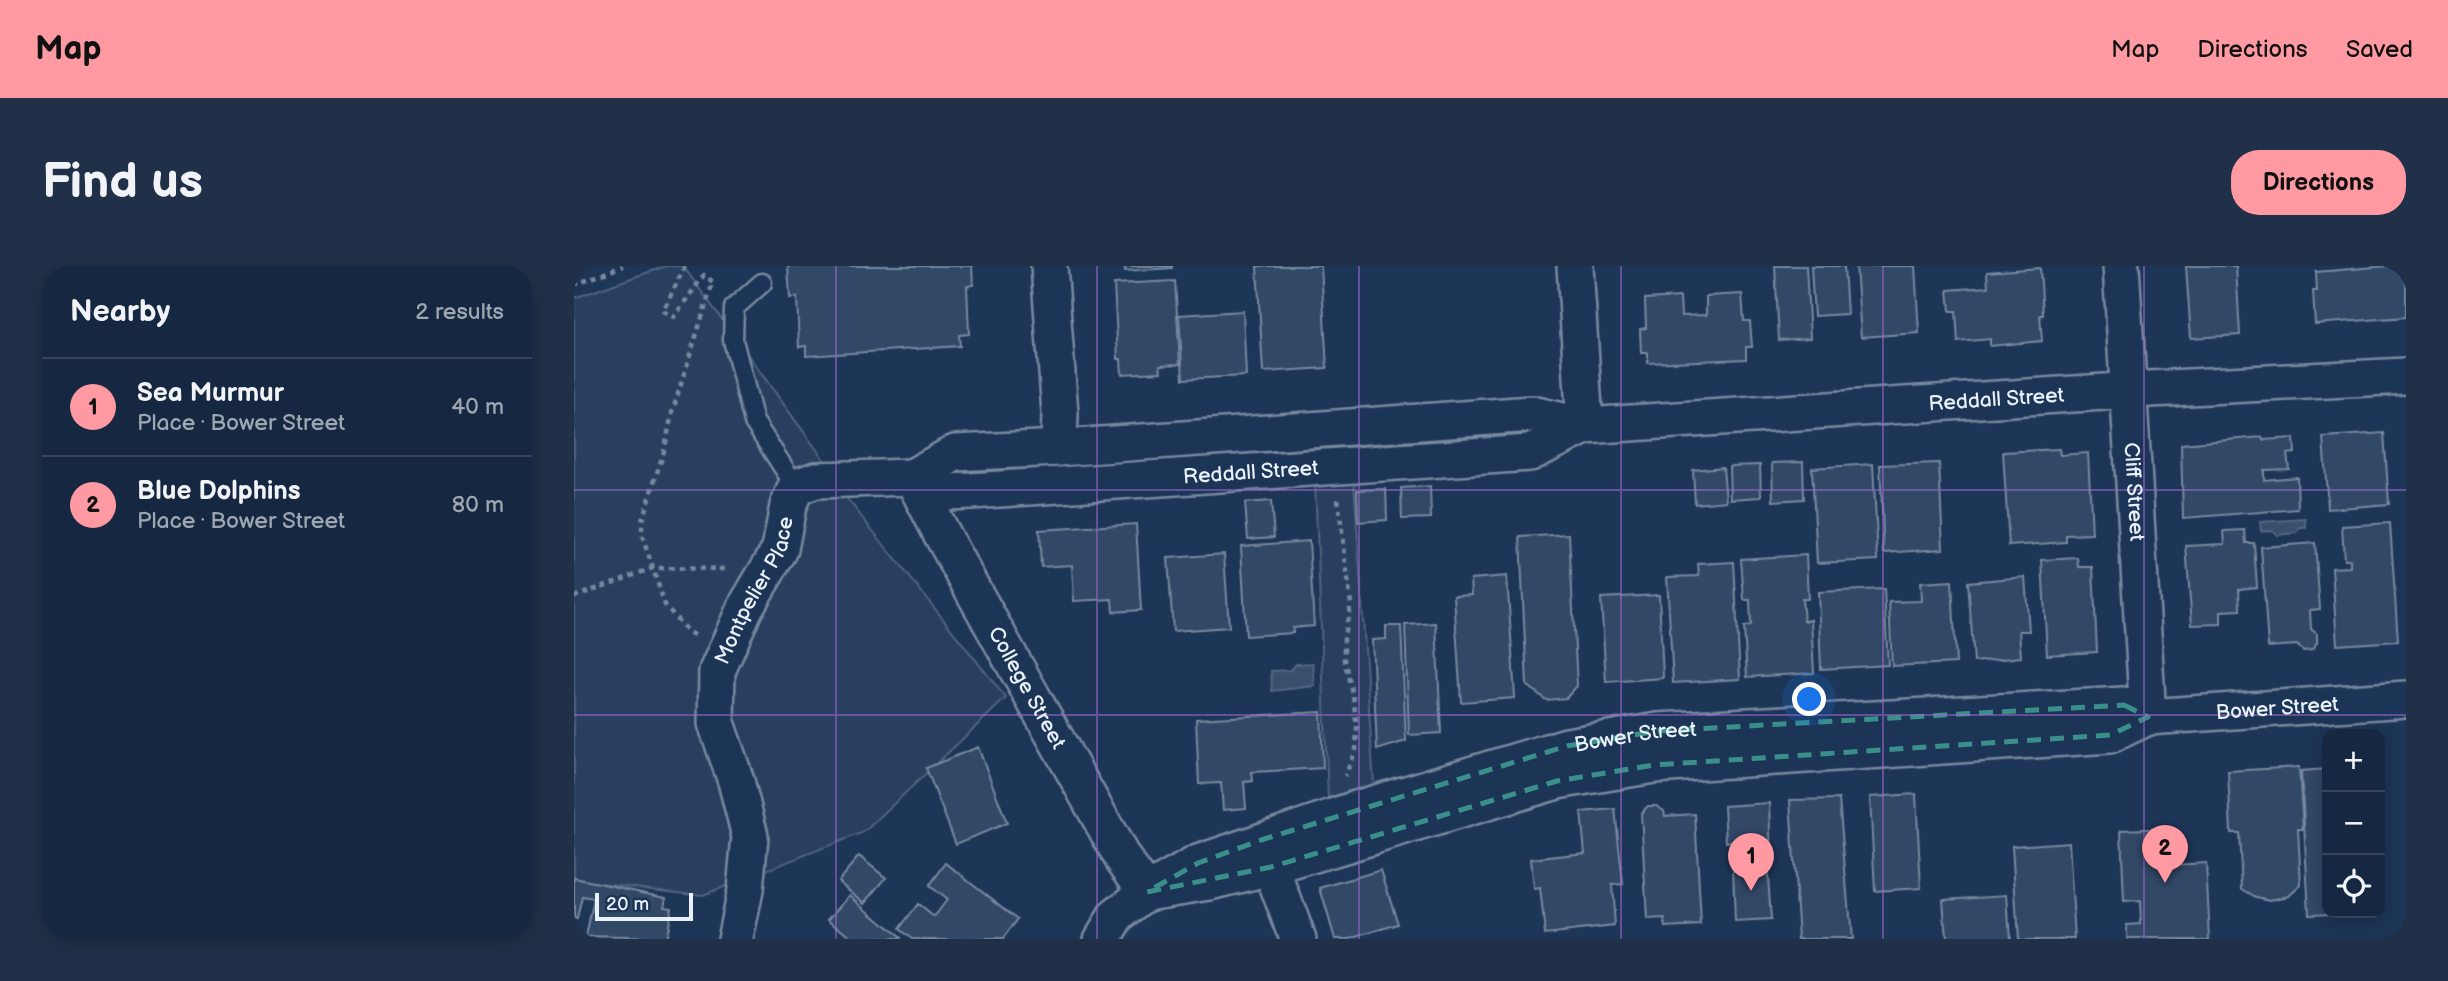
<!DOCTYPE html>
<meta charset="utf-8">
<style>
body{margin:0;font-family:"Balsamiq Sans",sans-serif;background:#1f3048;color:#f1f3f6}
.controls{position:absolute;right:21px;bottom:21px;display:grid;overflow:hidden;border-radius:14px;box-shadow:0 4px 18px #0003}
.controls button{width:63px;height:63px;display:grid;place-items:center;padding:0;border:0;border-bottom:2px solid #35445a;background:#162841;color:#f1f3f6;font:35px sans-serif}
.scale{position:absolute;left:21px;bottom:18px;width:98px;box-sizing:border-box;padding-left:7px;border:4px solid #e8f1f8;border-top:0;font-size:19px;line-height:24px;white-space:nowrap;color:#e8f1f8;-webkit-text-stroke:5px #1d3557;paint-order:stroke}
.you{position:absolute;left:1236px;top:434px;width:24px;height:24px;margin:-18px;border:5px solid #fff;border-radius:50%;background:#1a73e8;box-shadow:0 0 0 10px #1a73e833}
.badge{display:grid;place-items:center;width:46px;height:46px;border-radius:50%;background:#ff9aa2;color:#111;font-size:23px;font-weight:700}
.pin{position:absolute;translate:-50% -58px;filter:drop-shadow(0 2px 4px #0008)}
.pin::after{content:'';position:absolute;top:37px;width:24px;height:21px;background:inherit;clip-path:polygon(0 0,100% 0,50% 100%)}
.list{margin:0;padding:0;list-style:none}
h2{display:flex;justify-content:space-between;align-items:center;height:91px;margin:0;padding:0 28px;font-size:30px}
h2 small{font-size:23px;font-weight:400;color:#9ea6b1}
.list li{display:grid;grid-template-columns:46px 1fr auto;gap:21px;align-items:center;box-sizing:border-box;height:98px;padding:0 28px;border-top:2px solid #35445a}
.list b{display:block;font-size:26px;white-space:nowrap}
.list p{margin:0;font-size:23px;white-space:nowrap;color:#9ea6b1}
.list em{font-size:23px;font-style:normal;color:#9ea6b1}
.icon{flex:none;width:38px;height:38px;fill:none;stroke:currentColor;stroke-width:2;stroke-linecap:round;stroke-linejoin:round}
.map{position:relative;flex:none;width:1832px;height:673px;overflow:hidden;border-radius:28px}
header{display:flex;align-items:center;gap:42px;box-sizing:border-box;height:98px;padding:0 35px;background:#ff9aa2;color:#111}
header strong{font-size:33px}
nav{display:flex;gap:38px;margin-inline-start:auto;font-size:24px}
.intro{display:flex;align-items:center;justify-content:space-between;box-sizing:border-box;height:168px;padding:0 42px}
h1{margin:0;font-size:49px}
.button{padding:18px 32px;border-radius:28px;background:#ff9aa2;color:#111;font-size:24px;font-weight:700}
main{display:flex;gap:42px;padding:0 42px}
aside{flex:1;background:#162841;border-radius:28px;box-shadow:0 4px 18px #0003}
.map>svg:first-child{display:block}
.green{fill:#374d6c;stroke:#909fb2;stroke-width:2}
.water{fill:#5d7089;stroke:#95a4b5;stroke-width:2}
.building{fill:#495e7a;stroke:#e8f1f8;stroke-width:2}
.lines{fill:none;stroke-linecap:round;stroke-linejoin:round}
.lane-casing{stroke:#e8f1f8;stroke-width:23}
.street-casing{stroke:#e8f1f8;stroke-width:40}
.path{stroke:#e8f1f8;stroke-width:4.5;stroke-dasharray:5 5;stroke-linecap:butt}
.lane{stroke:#1d3557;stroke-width:18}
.street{stroke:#1d3557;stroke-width:35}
.marked{fill:none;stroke:#3a8f8a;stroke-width:5;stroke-dasharray:14 9;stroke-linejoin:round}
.grid{fill:none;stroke:#9c67d0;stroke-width:2;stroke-opacity:0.55}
.labels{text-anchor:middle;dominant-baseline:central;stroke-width:7;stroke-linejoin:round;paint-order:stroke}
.street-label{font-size:21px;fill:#e8f1f8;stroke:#1d3557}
</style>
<header>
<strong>Map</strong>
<nav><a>Map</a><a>Directions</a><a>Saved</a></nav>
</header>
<div class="intro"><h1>Find us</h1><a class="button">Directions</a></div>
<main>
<aside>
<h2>Nearby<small>2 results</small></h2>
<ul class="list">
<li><span class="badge">1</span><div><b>Sea Murmur</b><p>Place · Bower Street</p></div><em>40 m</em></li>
<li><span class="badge">2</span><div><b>Blue Dolphins</b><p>Place · Bower Street</p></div><em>80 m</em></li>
</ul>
</aside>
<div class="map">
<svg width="1832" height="673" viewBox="0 0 1832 673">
<rect width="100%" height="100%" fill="#1d3557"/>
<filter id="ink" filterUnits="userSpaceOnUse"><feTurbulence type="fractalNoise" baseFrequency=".0143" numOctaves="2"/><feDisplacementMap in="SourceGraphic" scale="14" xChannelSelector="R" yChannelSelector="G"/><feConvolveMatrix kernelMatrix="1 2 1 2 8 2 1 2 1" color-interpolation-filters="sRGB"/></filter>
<g filter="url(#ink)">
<!-- green -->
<g class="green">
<polygon points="92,0 109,0 251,195 275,235 432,432 290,566 129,629 0,614 0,32"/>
<polygon points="780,215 800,519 754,532 741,217"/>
</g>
<!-- water -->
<g class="water">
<polygon points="1732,253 1732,262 1726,262 1722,267 1703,269 1698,264 1687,265 1686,256"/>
<polygon points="739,397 741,420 698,425 697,405 717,404 722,398"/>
</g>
<!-- building -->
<g class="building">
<polygon points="214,0 398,0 399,19 393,20 395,68 385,69 386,80 232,90 232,80 225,81 223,31 216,32"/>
<polygon points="551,0 598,0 598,2 551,5"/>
<polygon points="683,0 747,0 753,102 689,106"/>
<polygon points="1201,0 1232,0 1236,72 1205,74"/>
<polygon points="1237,0 1270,0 1273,48 1240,50"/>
<polygon points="1282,0 1341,0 1345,67 1287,71"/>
<polygon points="1612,0 1662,0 1666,69 1617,72"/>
<polygon points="1814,0 1832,0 1832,51 1741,58 1739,25 1743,25 1742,6"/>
<polygon points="1466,2 1469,49 1466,49 1468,75 1416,80 1416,73 1384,76 1382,45 1376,45 1374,24 1414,21 1413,6"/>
<polygon points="601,15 606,98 586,99 587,106 548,108 547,93 544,93 540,18"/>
<polygon points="1168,28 1170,55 1176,55 1178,81 1172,81 1172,93 1074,97 1074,87 1067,87 1066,63 1072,62 1071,33 1106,31 1107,50 1132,49 1132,30"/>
<polygon points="669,45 672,110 609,113 605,49"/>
<polygon points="1810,167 1815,238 1754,243 1749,171"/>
<polygon points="1688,171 1689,174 1720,172 1721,187 1713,188 1715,203 1690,204 1690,214 1723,211 1724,243 1609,252 1607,178"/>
<polygon points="1485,183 1486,189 1514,187 1518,268 1492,269 1492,276 1435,280 1429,186"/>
<polygon points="1229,196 1230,233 1199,235 1198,197"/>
<polygon points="1365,197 1369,283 1310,287 1306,199"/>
<polygon points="1299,198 1304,294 1243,297 1238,202"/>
<polygon points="1186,199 1187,231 1156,233 1155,200"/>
<polygon points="1149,201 1152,235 1121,238 1119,204"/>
<polygon points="856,220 857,252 828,253 827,222"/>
<polygon points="812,223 813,254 784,256 783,224"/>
<polygon points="697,235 700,271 674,273 671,237"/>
<polygon points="1816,257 1824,375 1763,379 1758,302 1776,301 1776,294 1770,294 1768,260"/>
<polygon points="562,258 567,344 539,346 538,333 500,335 498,299 467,301 465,264"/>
<polygon points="1671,264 1672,277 1680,277 1683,321 1665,323 1666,344 1647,345 1647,358 1618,359 1612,280 1651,278 1650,265"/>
<polygon points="995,268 1003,420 992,432 972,434 953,419 946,271"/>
<polygon points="735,275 740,360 719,362 719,367 672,370 667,280"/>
<polygon points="1741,277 1746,343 1736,344 1737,363 1743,368 1743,377 1738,384 1729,385 1723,379 1694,381 1687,281"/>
<polygon points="650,288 655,361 599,365 594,292"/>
<polygon points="1232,289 1234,333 1228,333 1230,355 1237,354 1240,407 1173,411 1170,361 1177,360 1176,334 1170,334 1167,293"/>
<polygon points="1504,292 1505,301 1519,301 1523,386 1473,389 1468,294"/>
<polygon points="1160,296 1166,413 1099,417 1093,311 1125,310 1124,298"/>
<polygon points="933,310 941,432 887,436 880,330 898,329 897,313"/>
<polygon points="1451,311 1455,365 1445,365 1447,391 1400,396 1394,316"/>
<polygon points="1378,315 1382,397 1318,400 1315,336 1347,335 1346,317"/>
<polygon points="1310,323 1314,399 1247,403 1244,326"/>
<polygon points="1085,329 1089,412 1032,416 1027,332"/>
<polygon points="862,357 867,467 835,469 831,359"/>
<polygon points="812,360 827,360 832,475 803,484 798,374 812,373"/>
<polygon points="747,446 749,502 678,506 679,515 670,516 672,542 649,544 647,517 625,518 622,453"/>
<polygon points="404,481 433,557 382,578 352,502"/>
<polygon points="1725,501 1729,563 1724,563 1727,619 1715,630 1696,634 1682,631 1668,623 1665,567 1657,567 1654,505"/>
<polygon points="1753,503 1753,647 1760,647 1735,648 1727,505"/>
<polygon points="1342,528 1347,622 1301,625 1296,531"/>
<polygon points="1265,533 1277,673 1225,673 1216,534"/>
<polygon points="1195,537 1197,595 1193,595 1197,654 1161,656 1158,575 1152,576 1150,540"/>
<polygon points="1074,540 1082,540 1090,545 1091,550 1121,548 1127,659 1091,661 1091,653 1073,654 1067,547"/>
<polygon points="1041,543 1049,618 1038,619 1041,660 971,668 966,622 960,623 957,593 1011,587 1007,546"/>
<polygon points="1598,562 1600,599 1632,597 1636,673 1553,673 1553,659 1567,658 1566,635 1550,636 1547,564"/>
<polygon points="1495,576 1501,673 1444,673 1438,580"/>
<polygon points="285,590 312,612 291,637 264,615"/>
<polygon points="372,597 444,653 429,673 338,673 325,663 344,638 360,651 373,634 355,620"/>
<polygon points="807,604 824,658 776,673 761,673 746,622"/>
<polygon points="0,612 92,631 90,640 97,641 90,673 12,671 20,633 8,631 3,653 0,652"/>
<polygon points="276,629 326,672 326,673 279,673 255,653"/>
<polygon points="1433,629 1436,673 1372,673 1369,633"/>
</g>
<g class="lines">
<defs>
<polyline id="lane" points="188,17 160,42 159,74 180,156 222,221"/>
<g id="street">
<polyline points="475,0 486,147 485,182"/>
<polyline points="1001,0 1011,160"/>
<path id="s1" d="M1547,0l27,451"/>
<path id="s2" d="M338,211l43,-24 104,-5 473,-34 53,12 565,-37 256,-13"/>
<path id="s3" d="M338,211l30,58 181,324 24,33"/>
<polyline points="688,578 724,673"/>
<path id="s4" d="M573,626l63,-10 61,-15 286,-86 97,-16 456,-30 38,-18 258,-18"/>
<path id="s5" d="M161,673l10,-49 5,-54 -14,-55 -20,-58 1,-52 28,-63 35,-59 8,-43 8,-19 20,-7 96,-3 35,15 24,-1 559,-38 55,-27"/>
<path id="s6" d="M528,673l14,-23 31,-24 51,-29 155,-53 214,-64 91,-15 466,-26 24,12"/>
</g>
</defs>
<!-- lane casing -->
<use href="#lane" class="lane-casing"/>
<!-- street casing -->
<use href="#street" class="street-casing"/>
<!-- path -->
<g class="path">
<polyline points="111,0 89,45 100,51 130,9 139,16 98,147 91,182 68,254 68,270 91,339 113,365 123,371"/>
<polyline points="0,19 49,0"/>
<polyline points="764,233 777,338 770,370 770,394 779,430 783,462 782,484 771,510"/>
<polyline points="0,331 79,302 154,303"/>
</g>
<!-- lane -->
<use href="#lane" class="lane"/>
<!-- street -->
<use href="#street" class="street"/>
</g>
</g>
<!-- marked area -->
<path d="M0 0H1832V673H0ZM1550,439l24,12 -38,18 -456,30 -97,16 -286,86 -124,25 51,-29 63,-23 306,-94 91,-15z" fill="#1d3557" fill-opacity=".55" fill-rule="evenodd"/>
<path class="marked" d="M1550,439l24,12 -38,18 -456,30 -97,16 -286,86 -124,25 51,-29 63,-23 306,-94 91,-15z"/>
<!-- grid -->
<path class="grid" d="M262,0v673M523,0v673M785,0v673M1047,0v673M1309,0v673M1570,0v673M0,224h1832M0,449h1832"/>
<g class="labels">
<!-- street labels -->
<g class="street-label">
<text stroke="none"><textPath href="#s2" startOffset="1094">Reddall Street</textPath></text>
<text stroke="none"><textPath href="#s5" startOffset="936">Reddall Street</textPath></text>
<text stroke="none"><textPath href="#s1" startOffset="226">Cliff Street</textPath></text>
<text stroke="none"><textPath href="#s5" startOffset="364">Montpelier Place</textPath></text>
<text stroke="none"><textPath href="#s3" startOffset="240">College Street</textPath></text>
<text stroke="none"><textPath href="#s4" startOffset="1152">Bower Street</textPath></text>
<text stroke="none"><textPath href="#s6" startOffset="581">Bower Street</textPath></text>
</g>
</g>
</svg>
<div class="controls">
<button>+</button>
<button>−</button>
<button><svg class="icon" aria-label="locate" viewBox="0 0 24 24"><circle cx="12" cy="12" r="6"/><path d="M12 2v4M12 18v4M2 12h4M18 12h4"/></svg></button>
</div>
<div class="scale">20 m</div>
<div class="you"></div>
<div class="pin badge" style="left:1177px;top:625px">1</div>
<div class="pin badge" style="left:1591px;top:617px">2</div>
</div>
</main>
